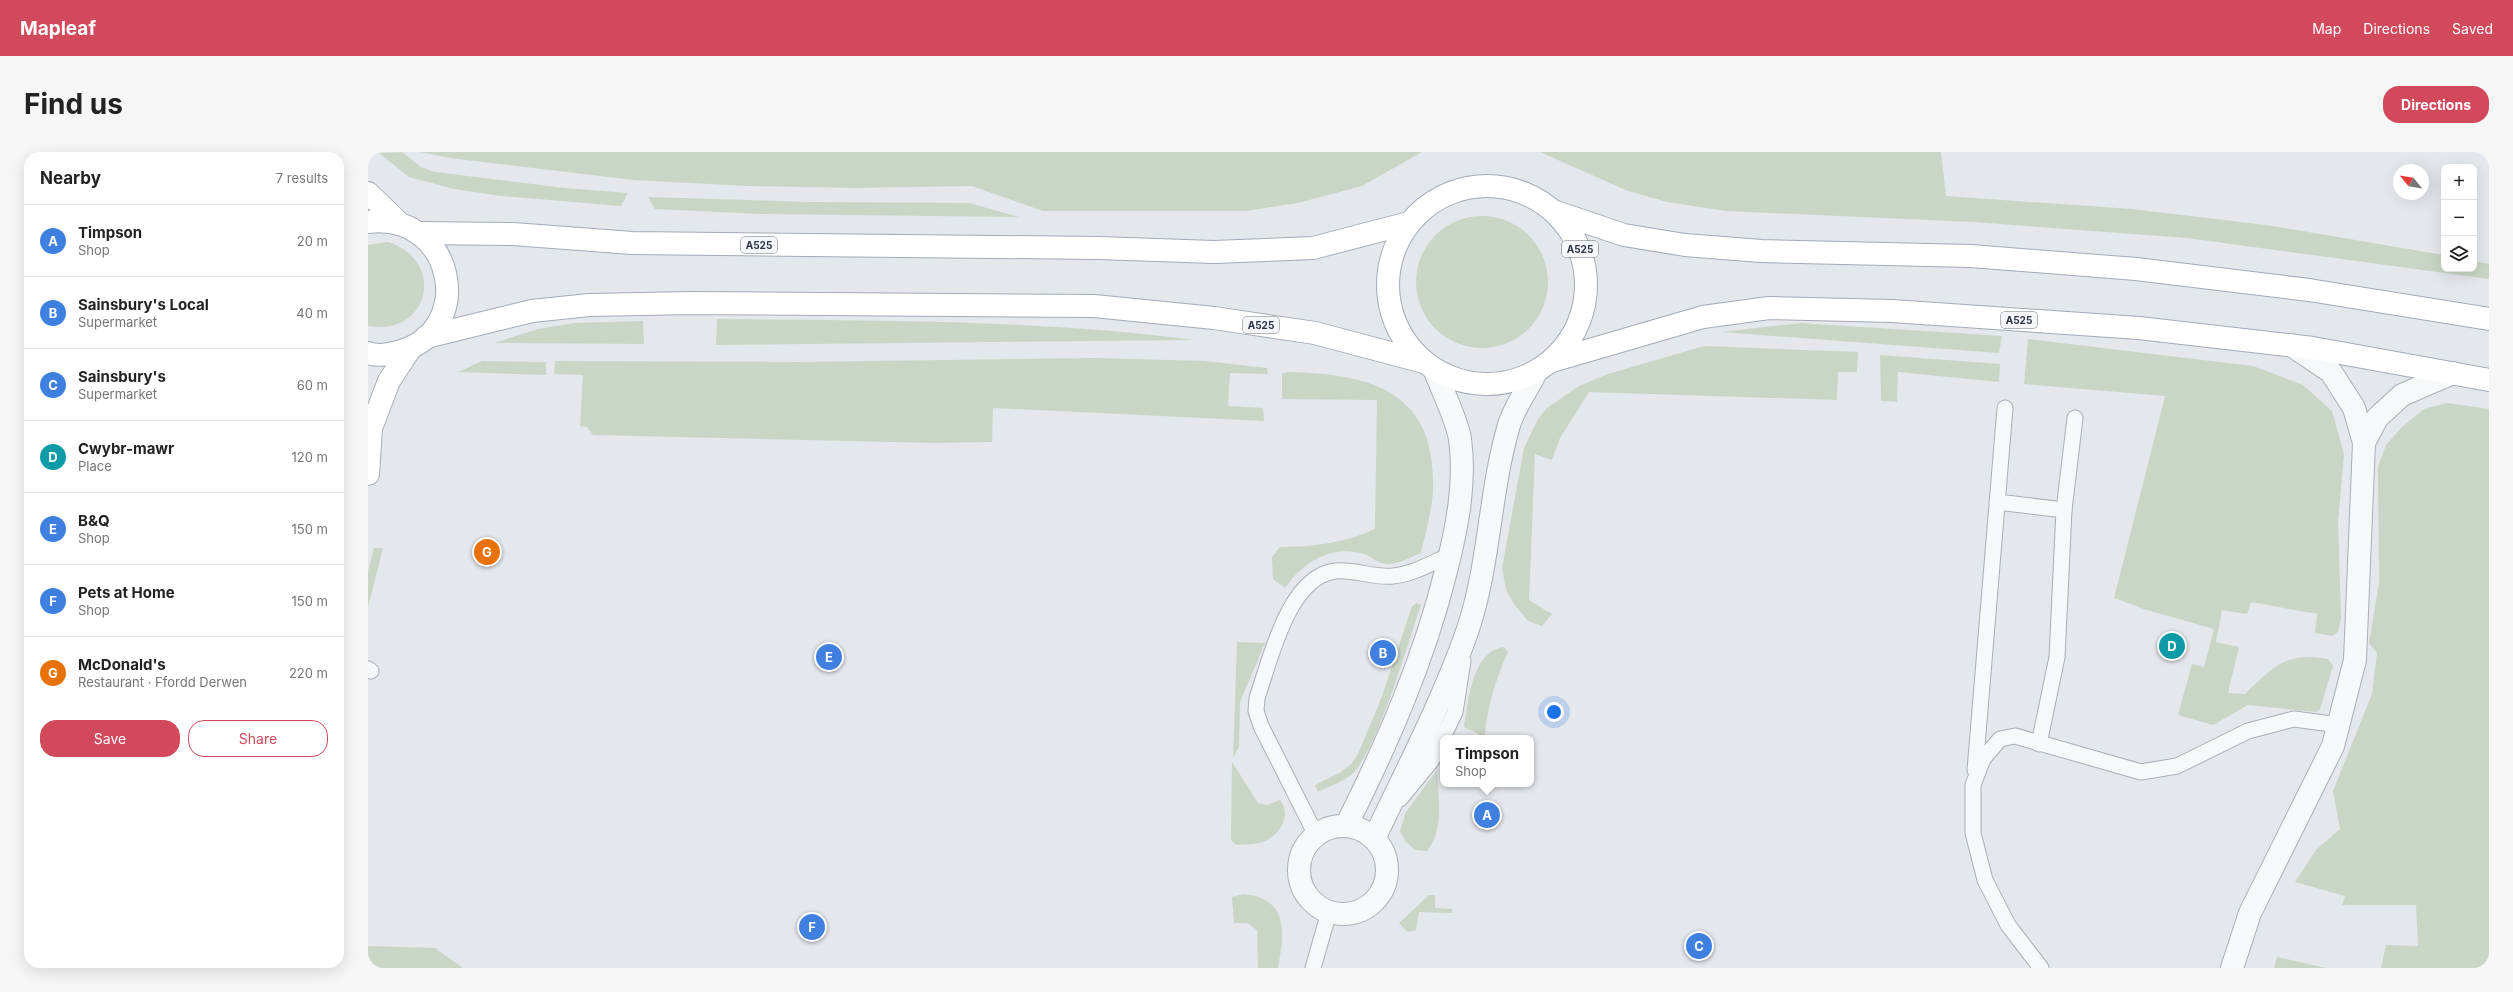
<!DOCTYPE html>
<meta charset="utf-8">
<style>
body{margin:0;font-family:Inter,sans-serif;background:#f6f6f6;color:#222}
.controls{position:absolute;right:12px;top:12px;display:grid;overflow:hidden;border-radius:8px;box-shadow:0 4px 16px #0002}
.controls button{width:36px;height:36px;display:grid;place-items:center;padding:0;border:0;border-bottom:1px solid #e0e0e0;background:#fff;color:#222;font:20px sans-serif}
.compass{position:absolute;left:2025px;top:12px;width:36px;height:36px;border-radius:50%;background:#fff;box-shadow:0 4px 16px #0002;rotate:300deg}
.you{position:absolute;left:1186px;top:560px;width:14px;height:14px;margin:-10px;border:3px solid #fff;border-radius:50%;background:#1a73e8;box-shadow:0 0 0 6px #1a73e833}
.badge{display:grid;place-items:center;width:26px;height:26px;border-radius:50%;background:#d1495b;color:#fff;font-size:13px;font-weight:700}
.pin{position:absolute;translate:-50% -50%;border:2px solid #fff;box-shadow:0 1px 4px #0006}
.popup{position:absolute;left:1072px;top:583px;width:94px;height:52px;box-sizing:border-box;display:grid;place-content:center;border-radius:8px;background:#fff;filter:drop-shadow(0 1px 3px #0005);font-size:13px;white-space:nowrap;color:#767676}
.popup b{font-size:15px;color:#222}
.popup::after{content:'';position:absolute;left:50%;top:100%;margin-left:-8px;border:8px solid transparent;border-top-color:#fff}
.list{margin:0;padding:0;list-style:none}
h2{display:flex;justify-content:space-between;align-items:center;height:52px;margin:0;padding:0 16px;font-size:17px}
h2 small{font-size:13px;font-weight:400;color:#767676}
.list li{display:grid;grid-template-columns:26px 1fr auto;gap:12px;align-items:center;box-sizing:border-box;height:72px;padding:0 16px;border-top:1px solid #e0e0e0}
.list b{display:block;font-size:15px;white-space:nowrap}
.list p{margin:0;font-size:13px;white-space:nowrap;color:#767676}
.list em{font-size:13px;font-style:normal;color:#767676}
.actions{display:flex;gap:8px;padding:12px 16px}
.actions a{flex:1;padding:9px 0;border:1px solid #d1495b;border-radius:16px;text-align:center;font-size:14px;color:#d1495b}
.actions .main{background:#d1495b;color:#fff}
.icon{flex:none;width:22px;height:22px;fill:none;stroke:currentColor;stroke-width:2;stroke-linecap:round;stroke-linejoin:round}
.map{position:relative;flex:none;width:2121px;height:816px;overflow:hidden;border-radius:16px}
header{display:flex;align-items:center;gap:24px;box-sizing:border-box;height:56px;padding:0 20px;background:#d1495b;color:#fff}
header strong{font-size:19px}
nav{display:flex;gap:22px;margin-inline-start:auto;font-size:14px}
.intro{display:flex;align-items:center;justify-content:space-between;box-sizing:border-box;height:96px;padding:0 24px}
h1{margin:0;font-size:28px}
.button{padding:10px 18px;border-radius:16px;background:#d1495b;color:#fff;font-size:14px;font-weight:700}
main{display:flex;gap:24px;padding:0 24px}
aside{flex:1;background:#fff;border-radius:16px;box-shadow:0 4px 16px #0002}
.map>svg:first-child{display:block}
.green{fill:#c9d6c5}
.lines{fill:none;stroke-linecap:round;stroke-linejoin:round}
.lane-casing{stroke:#a9aeb7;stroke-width:17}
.street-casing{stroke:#a9aeb7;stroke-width:24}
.secondary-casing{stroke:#a9aeb7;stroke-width:24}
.primary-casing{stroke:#a3abb8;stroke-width:24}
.lane{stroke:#f7f8fa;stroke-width:15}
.street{stroke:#f7f8fa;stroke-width:22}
.secondary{stroke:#fff;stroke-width:22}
.primary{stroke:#fff;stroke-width:22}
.labels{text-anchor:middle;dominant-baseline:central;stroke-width:4;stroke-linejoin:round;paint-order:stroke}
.shield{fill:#f4f6f9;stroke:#676e7b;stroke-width:1}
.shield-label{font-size:10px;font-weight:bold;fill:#2b3445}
</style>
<header>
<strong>Mapleaf</strong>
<nav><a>Map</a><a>Directions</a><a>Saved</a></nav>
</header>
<div class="intro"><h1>Find us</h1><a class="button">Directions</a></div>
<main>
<aside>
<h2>Nearby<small>7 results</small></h2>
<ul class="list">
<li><span class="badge" style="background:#3f7fe0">A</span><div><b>Timpson</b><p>Shop</p></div><em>20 m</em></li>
<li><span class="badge" style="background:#3f7fe0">B</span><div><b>Sainsbury's Local</b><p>Supermarket</p></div><em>40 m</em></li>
<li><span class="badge" style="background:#3f7fe0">C</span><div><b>Sainsbury's</b><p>Supermarket</p></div><em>60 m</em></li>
<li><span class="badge" style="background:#0f9aa8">D</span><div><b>Cwybr-mawr</b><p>Place</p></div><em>120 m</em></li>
<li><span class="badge" style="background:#3f7fe0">E</span><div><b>B&amp;Q</b><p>Shop</p></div><em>150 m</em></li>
<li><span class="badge" style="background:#3f7fe0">F</span><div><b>Pets at Home</b><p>Shop</p></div><em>150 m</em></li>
<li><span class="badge" style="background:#e8710a">G</span><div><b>McDonald's</b><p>Restaurant · Ffordd Derwen</p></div><em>220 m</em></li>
</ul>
<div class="actions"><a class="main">Save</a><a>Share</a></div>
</aside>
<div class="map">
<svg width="2121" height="816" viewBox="0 0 2121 816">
<rect width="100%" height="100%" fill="#e4e7ec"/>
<!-- green -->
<g class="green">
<polygon points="34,0 53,15 67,20 197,36 260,41 253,54 133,44 86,37 41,25 11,1"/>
<polygon points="52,0 1054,0 994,34 930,51 878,59 675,59 604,34 488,36 380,34 265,28 82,6"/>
<polygon points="1172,0 1573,0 1578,44 1764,57 1898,73 2076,103 2076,117 2106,117 2106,109 2121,112 2121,127 1819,86 1605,70 1358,59 1299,50 1260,39"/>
<polygon points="280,45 441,50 601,51 651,65 392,62 287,57"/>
<circle cx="1114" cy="130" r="66"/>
<path d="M20,90c59,19 41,95 -20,84v-81z"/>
<path d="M349,167c159,2 319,0 477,21l-478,5z"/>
<polygon points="275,169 276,192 126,191 170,177 206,171"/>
<polygon points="1432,171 1634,184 1631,201 1353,180"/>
<path d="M1660,187l225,27 50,19 29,26 12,43 -6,68 3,96 -3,14 -6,4 -17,-3 2,-19 -66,-12 -4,12 -25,-4 -6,32 23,5 -11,46 17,1c28,-27 41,-43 83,-35l5,7 -13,43 -4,3 -68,-7 -35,20 -35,-10 14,-51 12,3 10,-38 -70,-20 -30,-11 51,-202 -141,-12z"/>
<polygon points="1336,194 1490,200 1489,220 1470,220 1469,248 1221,240 1192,286 1184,308 1167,302 1161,448 1184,462 1174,474 1160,469 1146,452 1138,438 1134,416 1156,296 1170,267 1179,256 1211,234 1240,222"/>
<polygon points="1512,203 1632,212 1631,230 1530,220 1529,250 1513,249"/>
<polygon points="728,206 837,209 899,216 900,222 862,221 860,254 895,256 896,269 625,256 624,290 567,291 225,283 219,275 212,274 215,223 186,222 187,209 431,210"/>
<polygon points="114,209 178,210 178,223 90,220"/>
<path d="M920,220c77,2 145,16 145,109 1,24 -7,49 -12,72 -10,4 -20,10 -32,11 -10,1 -16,-7 -25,-10 -32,-10 -61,8 -79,34l-12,-9 -1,-22 8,-10c31,0 66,-4 95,-18l2,-129 -95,-1v-25z"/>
<polygon points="2079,251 2121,257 2121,816 2013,816 2018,793 2050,794 2048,753 1974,753 1977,744 1927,730 1948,698 1972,677 1965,639 2004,542 2009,501 2001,491 2011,431 2010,315 2018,293 2033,276 2056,257"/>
<polygon points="6,396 15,396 0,455 0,419"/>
<path d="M1049,451l4,2c-12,34 -45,151 -70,170 -9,7 -23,12 -33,17l-3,-7 26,-13 10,-8 7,-10 23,-55 31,-93z"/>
<polygon points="869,490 897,491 872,550 871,595 865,606"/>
<path d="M1136,495l4,5c-12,27 -22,57 -23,86h-7l1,-4 -15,-7c5,-26 7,-75 40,-80z"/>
<path d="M864,610l26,41 9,2 13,-5c13,16 -2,39 -21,43 -7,2 -15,1 -23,2l-5,-5z"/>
<path d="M1069,618c1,27 8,59 -10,81l-12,-1 -9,-8 -6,-11 6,-19z"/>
<path d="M875,742c47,4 41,40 35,74h-20l-1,-38 -10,-7h-13l-2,-26z"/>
<polygon points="1061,743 1067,743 1067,756 1084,757 1084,761 1051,760 1048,778 1040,780 1031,771"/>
<polygon points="0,794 67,796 95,816 0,816"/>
<polygon points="1909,805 1958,816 1959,816 1906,816"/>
</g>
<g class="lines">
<defs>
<g id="lane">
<polyline points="1629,350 1696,358"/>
<polyline points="0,517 3,519"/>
<polyline points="1671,592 1689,505 1696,358 1707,266"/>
<polyline points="1607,618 1637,256"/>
<polyline points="1032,647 1064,608 1087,560 1095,509"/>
<path d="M948,683l-55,-109 -5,-15 1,-13c13,-37 31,-121 78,-127 19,-2 39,7 58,5 20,-2 39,-13 57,-21"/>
<polyline points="945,816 961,760"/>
<polyline points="1673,816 1640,773 1617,728 1605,681 1605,633 1615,607 1632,587 1647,584 1773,620 1809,614 1880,579 1926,567 1971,573"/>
</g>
<g id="street">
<polyline points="1996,291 2009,266 2034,243 2085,221"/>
<circle cx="975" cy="718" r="44"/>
<path d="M978,674c41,-82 78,-166 100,-255 11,-43 20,-88 14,-132 -3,-19 -18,-49 -25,-68"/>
<path d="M1006,687c32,-68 68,-136 93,-207 23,-67 22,-139 42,-207 5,-17 18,-35 26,-51"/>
<polyline points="1864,816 1882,761 1965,594 1987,508 1996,291 1986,256 1963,220 1923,193"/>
</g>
<g id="secondary">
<polyline points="0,41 32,72"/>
<polyline points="0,322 3,276 21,229 42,197"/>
</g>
<g id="primary">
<circle cx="1119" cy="133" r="99"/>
<polyline points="1188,60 1256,83 1317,93 1393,99 1603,104 1768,117 1941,138 2121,167"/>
<path d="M0,70c86,-11 109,107 33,129 -10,3 -23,6 -33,2"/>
<polyline points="50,81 145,82 264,91 731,96 846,100 945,96 1041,71"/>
<polyline points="58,185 164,159 221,153 324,151 726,154 846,166 947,181 1056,210"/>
<polyline points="1184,209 1335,165 1401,156 1524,159 1771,176 1945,196 2121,228"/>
</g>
</defs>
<!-- lane casing -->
<use href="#lane" class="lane-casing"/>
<!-- street casing -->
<use href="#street" class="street-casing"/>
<!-- secondary casing -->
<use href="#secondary" class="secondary-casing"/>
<!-- primary casing -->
<use href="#primary" class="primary-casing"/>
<!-- lane -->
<use href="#lane" class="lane"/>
<!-- street -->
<use href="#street" class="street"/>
<!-- secondary -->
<use href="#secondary" class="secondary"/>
<!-- primary -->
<use href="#primary" class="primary"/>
</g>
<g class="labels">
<!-- shield labels -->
<g class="shield">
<rect x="373" y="85" width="36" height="16" rx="3"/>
<rect x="1194" y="89" width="36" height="16" rx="3"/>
<rect x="1633" y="160" width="36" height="16" rx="3"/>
<rect x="875" y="165" width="36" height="16" rx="3"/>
</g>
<g class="shield-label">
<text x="391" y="93">A525</text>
<text x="1212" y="97">A525</text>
<text x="1651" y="168">A525</text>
<text x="893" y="173">A525</text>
</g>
</g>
</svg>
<div class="controls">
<button>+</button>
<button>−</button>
<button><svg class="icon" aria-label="layers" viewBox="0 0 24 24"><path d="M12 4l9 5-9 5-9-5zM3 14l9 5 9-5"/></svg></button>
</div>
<svg class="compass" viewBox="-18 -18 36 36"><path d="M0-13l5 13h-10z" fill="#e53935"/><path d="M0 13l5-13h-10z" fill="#767676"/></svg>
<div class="you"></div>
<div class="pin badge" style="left:1119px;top:663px;background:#3f7fe0">A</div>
<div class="popup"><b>Timpson</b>Shop</div>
<div class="pin badge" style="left:1015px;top:501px;background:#3f7fe0">B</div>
<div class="pin badge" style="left:1331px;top:794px;background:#3f7fe0">C</div>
<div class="pin badge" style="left:1804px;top:494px;background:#0f9aa8">D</div>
<div class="pin badge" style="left:461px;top:505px;background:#3f7fe0">E</div>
<div class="pin badge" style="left:444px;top:775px;background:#3f7fe0">F</div>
<div class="pin badge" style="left:119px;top:400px;background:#e8710a">G</div>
</div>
</main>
